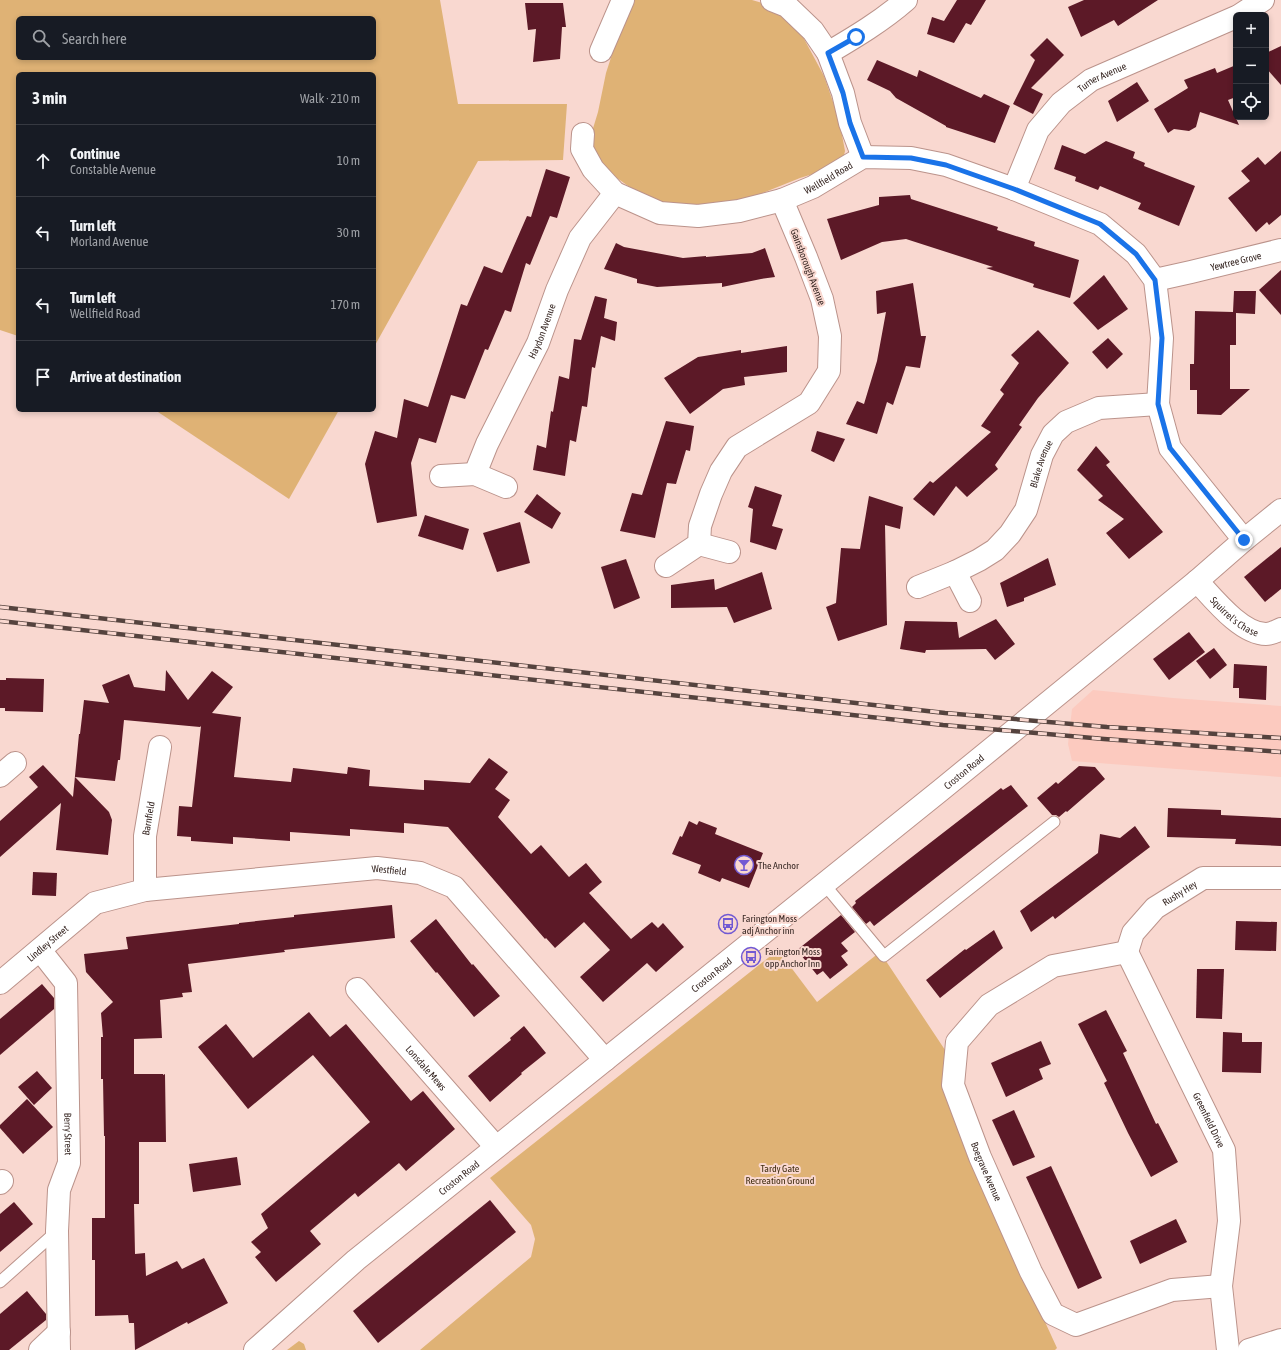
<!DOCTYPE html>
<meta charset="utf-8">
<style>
body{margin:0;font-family:"Asap Condensed",sans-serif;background:#242831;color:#f1f3f6}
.controls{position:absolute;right:12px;top:12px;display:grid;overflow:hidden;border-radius:6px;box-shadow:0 2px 6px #0003}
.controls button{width:36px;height:36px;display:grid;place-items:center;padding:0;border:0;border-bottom:1px solid #363941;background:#171b24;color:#f1f3f6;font:20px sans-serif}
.stop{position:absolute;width:12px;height:12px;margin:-9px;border:3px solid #1a73e8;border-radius:50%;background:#fff}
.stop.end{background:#1a73e8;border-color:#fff;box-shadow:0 1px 4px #0008}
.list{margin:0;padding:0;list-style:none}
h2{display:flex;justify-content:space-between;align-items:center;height:52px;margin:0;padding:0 16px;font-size:17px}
h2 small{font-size:13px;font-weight:400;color:#9ea1a6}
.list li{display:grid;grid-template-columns:26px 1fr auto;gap:12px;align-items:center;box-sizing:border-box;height:72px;padding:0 16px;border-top:1px solid #363941}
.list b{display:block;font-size:15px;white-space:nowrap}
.list p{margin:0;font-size:13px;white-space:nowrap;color:#9ea1a6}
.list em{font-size:13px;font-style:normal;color:#9ea1a6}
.icon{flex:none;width:22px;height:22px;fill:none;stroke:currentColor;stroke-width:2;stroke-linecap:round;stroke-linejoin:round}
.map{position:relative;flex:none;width:1281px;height:1350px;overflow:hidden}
.search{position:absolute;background:#171b24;box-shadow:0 2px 6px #0003;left:16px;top:16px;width:360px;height:44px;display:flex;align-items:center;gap:10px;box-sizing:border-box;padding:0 14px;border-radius:6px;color:#9ea1a6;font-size:15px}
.panel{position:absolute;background:#171b24;box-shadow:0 2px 6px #0003;left:16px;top:72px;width:360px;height:340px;border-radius:6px}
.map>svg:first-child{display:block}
.built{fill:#fccabf}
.green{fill:#dfb275;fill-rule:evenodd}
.building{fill:#5c1927}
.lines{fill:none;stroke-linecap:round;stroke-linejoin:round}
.service-casing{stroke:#bb938b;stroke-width:13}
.minor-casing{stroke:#bb938b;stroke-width:24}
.tertiary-casing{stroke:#bb938b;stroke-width:24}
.service{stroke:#fff;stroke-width:11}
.minor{stroke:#fff;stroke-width:22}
.tertiary{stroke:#fff;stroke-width:22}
.rail-casing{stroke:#55433e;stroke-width:4.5}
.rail{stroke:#f9d8d0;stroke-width:3;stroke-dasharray:9;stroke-linecap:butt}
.route{stroke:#1a73e8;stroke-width:5}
.labels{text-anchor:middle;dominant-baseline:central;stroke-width:4;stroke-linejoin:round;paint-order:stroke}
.street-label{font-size:10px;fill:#392925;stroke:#f9d8d0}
.poi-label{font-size:10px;fill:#392925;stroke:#f9d8d0;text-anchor:start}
.park-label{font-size:10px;fill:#3e2b0e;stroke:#f9d8d0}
</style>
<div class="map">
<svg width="1281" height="1350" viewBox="0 0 1281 1350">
<rect width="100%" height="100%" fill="#f9d8d0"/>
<!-- built -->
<polygon class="built" points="1093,690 1173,698 1281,706 1281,777 1072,761 1068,744 1072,709"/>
<!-- green -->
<g class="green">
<path d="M0,0h440l18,104h109l-4,56 -85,1 -104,186v-273h-356v262l-18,-6zM18,18h356v40h-356z"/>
<polygon points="633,0 752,0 769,5 781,11 802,35 824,76 839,119 845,151 843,160 829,169 800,178 745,200 700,207 660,203 638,193 617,178 605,167 593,152 591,135 598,112 606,73 616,42"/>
<polygon points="155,410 339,410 289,499"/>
<polygon points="778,950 817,1002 880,952 947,1053 996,1215 1057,1348 1055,1350 420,1350 531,1257 535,1239 531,1225 490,1178"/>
<polygon points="299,1341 304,1344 306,1350 287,1350"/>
</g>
<!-- building -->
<g class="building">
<polygon points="957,0 986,0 971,25 966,23 954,43 927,34 932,17 944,21"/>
<polygon points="1084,0 1158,0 1118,26 1114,20 1081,37 1068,7"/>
<polygon points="525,3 563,3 566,27 562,27 560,59 533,62 536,29 528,30"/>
<polygon points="1047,38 1064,55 1031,88 1043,94 1033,114 1013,104 1035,60 1030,55"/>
<polygon points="1281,46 1281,85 1266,68 1266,53"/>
<polygon points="877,60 917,77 919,70 981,98 984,94 1010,106 995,143 946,127 946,126 896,98 890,91 867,80"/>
<polygon points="1236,65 1236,97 1228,100 1239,125 1200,112 1196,127 1189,131 1174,129 1168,133 1154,109 1188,88 1184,80 1215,68 1217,73"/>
<polygon points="1137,82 1149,101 1117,122 1108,101"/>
<polygon points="1106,141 1135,152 1133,158 1145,163 1144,166 1195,186 1179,226 1138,209 1141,203 1100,186 1098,190 1075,181 1076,177 1054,169 1062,145 1085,154"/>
<polygon points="1281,151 1281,215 1269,225 1267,222 1256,232 1228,198 1250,181 1241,171 1258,157 1265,165"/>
<polygon points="546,169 570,177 557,218 550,216 530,265 526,263 511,312 505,310 488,350 485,349 465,399 451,395 436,443 419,438 411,463 417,516 377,523 365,464 375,431 397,438 404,399 428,407 461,304 467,306 484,266 502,273 527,216 531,217"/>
<polygon points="910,195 911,199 998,227 997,230 1035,242 1034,246 1079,260 1070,298 1033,287 1034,284 986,268 993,267 906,239 882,242 841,260 827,219 879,205 879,197"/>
<polygon points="616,243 624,247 683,258 706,256 706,257 752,253 765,248 775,277 761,279 722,287 722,283 657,287 637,283 637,279 604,269"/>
<polygon points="1281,270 1281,315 1259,290"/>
<polygon points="1104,275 1128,309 1098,330 1073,303"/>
<polygon points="913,283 921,336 926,336 920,368 906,366 893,405 887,402 877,434 846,424 857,401 864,404 877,361 886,312 877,314 876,291"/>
<polygon points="1234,291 1256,291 1255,314 1236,313 1236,345 1230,345 1230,389 1250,389 1221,415 1197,414 1197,390 1190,390 1190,364 1194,364 1195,311 1233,312"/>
<polygon points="595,296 607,299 604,318 617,322 615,341 601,336 595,368 592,367 587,407 582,406 576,442 570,440 565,476 533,470 537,445 546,448 551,411 553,412 559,376 569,379 574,339 581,340"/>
<polygon points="1038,330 1069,363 1038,398 1019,425 1022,427 995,465 998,469 967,497 956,486 934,516 913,499 930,481 933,483 991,432 981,426 1004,394 1000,390 1019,363 1011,355"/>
<polygon points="1108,338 1123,354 1107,369 1092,352"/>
<polygon points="787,346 787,372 744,377 745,385 723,389 690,414 664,378 698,357 741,350 741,353"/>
<polygon points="666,421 694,426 690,451 686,450 676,484 667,483 655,538 620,531 632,493 642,495"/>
<polygon points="817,431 845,439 834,462 811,451"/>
<polygon points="1096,446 1110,462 1106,465 1163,532 1129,559 1106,533 1124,519 1098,500 1103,496 1077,470"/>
<polygon points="755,486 782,495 772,526 783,529 776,550 750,542 753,509 748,507"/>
<polygon points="537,494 561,513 552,529 524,512"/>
<polygon points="869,496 903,507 900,529 885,525 887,625 838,641 826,607 836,603 841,548 860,549"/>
<polygon points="425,515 469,529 463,550 418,536"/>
<polygon points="520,522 530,563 497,572 483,533"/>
<polygon points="1281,547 1281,589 1265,602 1244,577"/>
<polygon points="1048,558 1056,585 1024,598 1024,601 1007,607 1000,583"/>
<polygon points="626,559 640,598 614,609 601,567"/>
<polygon points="762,572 772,609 734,623 727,607 671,608 671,585 714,579 715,590"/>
<polygon points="996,619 1015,644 995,660 986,649 926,650 925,653 900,649 905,621 957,622 959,638"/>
<polygon points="1189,632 1205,652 1169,680 1153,659"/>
<polygon points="1214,648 1227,665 1210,679 1196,661"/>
<polygon points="1234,664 1267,666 1266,700 1239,698 1239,688 1233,688"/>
<polygon points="166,670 188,700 212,671 233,687 212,713 241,717 234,777 291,782 293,768 347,774 348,767 370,770 369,786 424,790 424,780 470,783 489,758 508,772 495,789 510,800 498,817 531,854 541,845 569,877 586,863 602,882 589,893 631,939 652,922 658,928 663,923 684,947 656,972 647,963 603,1002 580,977 610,950 584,922 555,948 546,938 545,939 448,827 404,823 404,833 350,829 350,836 290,832 290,841 233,837 233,844 191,841 191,837 177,836 179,806 192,807 201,726 200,727 124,720 120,760 118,760 115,781 75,777 109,812 112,820 108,855 56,850 61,803 0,857 0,821 38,787 29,777 43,765 73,797 79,734 80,734 84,700 109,703 102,685 129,674 134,687 165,691"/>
<polygon points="6,678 44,679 43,712 5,711 5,708 0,708 0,680 6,680"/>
<polygon points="1079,766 1095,767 1105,779 1067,812 1066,811 1059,817 1056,815 1052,815 1037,798 1056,782 1058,784"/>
<polygon points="1011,785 1028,806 874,926 870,921 866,924 852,907 856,903 855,901 1001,788 1003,790"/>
<polygon points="1168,808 1221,810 1221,815 1281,818 1281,846 1235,844 1236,839 1167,837"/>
<polygon points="689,821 697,825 699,821 717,828 715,834 763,853 749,888 722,878 720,882 698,873 701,865 672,854 680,836 682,837"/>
<polygon points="1135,826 1150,847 1055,919 1053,916 1031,932 1020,911 1098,853 1100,834 1120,838"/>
<polygon points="33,872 57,873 56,896 32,895"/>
<polygon points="392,905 395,938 284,950 285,952 188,964 192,992 182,993 183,997 160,1000 162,1038 134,1039 134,1074 163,1074 163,1075 165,1074 166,1142 139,1142 139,1204 134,1204 135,1254 145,1253 146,1276 177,1261 182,1269 204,1258 228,1303 188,1324 187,1322 135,1350 134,1323 129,1323 128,1315 95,1316 95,1260 92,1260 92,1218 105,1218 105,1136 104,1136 103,1079 101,1079 101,1037 103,1037 101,1013 113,1002 86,972 84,954 128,949 126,937 239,924 239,923 294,917 294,915"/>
<polygon points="841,915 855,932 841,943 848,951 841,956 848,965 830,979 823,971 817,975 797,950"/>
<polygon points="436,919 472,965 473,964 500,996 474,1017 437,972 436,973 410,941"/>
<polygon points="1236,921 1277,922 1276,951 1235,950"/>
<polygon points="994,930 1003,948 940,998 926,980 965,949 966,950"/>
<polygon points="1197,969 1224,969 1222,1019 1196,1018"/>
<polygon points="42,984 54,998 54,1009 0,1055 0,1019"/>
<polygon points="1106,1010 1127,1051 1123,1053 1156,1124 1158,1123 1178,1162 1151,1177 1128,1133 1104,1083 1107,1081 1078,1024"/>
<polygon points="309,1012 330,1037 346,1024 411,1101 423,1091 455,1129 406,1171 399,1163 358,1197 355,1193 310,1231 321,1244 276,1282 255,1257 261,1252 251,1242 268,1228 261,1214 370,1122 313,1055 248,1109 198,1047 226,1024 253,1058"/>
<polygon points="524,1026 546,1053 521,1073 522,1074 490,1102 468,1076 511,1040 510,1038"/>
<polygon points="1223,1032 1242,1033 1242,1042 1262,1042 1261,1073 1222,1072"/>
<polygon points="1041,1041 1051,1064 1039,1069 1043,1079 1006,1097 991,1063"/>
<polygon points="37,1071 52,1088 34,1105 18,1087"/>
<polygon points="27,1099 53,1127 23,1154 0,1128 0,1125"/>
<polygon points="1014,1110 1035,1157 1013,1166 992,1120"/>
<polygon points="237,1157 241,1185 193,1192 189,1164"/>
<polygon points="1051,1166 1102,1278 1078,1289 1026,1177"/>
<polygon points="490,1200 516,1232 378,1343 353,1311"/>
<polygon points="14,1202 33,1224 0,1252 0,1214"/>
<polygon points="1176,1219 1187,1242 1140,1264 1130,1241"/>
<polygon points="27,1291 46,1314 46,1320 9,1350 0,1350 0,1314"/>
</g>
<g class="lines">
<defs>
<g id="service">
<polyline points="824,884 884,956 1054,822"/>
<polyline points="0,1282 57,1231"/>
</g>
<g id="minor">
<polyline points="772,0 787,6 813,31 828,53 843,93 850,123 863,157"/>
<polyline points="1240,15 1263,0"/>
<polyline points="601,51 623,0"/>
<path d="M828,53c27,-16 54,-32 78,-53"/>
<path id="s1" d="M583,134l-1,15 11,20 22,24 45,20 38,3 41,-5 43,-11 31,-13 50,-30 48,1 35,7 68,24 86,35 36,30 19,26 7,58 -4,66 12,44 74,92"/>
<path id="s2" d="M1014,189l24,-59 23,-27 30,-23 145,-63"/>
<path id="s3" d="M1155,280l36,-8 90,-22"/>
<path id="s4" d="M475,474l12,-30 51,-101 19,-53 23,-52 35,-45"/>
<polyline points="441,476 475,474 506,487"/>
<polyline points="699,544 729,552"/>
<polyline points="666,566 699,544 700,526 711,494 721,471 737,447 809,403 829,371 830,336 822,299 806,257 782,200"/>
<polyline points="955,572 970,601"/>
<path id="s5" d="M1197,581c16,17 44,53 69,53 5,0 11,-3 15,-5"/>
<path id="s6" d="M918,587l37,-15 24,-12 16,-10 15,-16 16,-24 16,-55 11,-21 13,-12 33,-14 59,-4"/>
<polyline points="0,776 15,763"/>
<path id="s7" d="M145,890v-54l15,-89"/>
<path id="s8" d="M40,950l26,33 3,180 -10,27 -2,41 2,119"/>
<path id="s9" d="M1127,952l-74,14 -64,39 -32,37 -4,43 27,72 51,115 22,42 23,11 96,-35 49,-4"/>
<path id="s10" d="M1127,952l97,198 5,71 -8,65 7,64"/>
<path id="s11" d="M1127,952l6,-19 22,-25 48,-30h78"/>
<path id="s12" d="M0,983l95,-80 50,-13 232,-22 43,5 34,14 151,173"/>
<path id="s13" d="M357,989l139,158"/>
<polyline points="0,1183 2,1181"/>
<polyline points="40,1350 59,1332"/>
<polyline points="1249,1350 1281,1340"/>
</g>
<g id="tertiary">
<path id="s14" d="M255,1350l101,-90 585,-470 256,-209 47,-41 37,-30"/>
</g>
</defs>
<!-- service casing -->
<use href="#service" class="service-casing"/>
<!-- minor casing -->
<use href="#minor" class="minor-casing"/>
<!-- tertiary casing -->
<use href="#tertiary" class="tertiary-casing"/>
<!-- service -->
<use href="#service" class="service"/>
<!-- minor -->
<use href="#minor" class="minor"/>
<!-- tertiary -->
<use href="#tertiary" class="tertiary"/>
<defs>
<g id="rail">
<polyline points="0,607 945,713 1107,727 1281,738"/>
<polyline points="0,621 943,725 1104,739 1281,752"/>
</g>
</defs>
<!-- rail casing -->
<use href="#rail" class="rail-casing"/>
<!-- rail -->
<use href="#rail" class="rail"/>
</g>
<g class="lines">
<!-- route -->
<polyline class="route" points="856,37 828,53 843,93 850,123 863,157 911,158 946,165 1014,189 1100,224 1136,254 1155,280 1162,338 1158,404 1170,448 1244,540"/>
</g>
<!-- icons -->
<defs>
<symbol id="bar-ring" viewBox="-11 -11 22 22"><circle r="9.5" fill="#f9d8d0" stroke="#7159d3" stroke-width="1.5"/><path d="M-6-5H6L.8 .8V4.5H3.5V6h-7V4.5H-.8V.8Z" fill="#7159d3"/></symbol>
<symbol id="bus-ring" viewBox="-11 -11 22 22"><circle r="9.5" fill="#f9d8d0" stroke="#7159d3" stroke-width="1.5"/><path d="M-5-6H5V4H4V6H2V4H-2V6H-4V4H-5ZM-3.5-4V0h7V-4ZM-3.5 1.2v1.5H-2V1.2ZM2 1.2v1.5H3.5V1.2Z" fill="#7159d3"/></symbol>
</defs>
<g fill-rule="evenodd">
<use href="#bar-ring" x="733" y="854" width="22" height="22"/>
<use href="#bus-ring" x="717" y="913" width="22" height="22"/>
<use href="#bus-ring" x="740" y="946" width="22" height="22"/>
</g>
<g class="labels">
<!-- street labels -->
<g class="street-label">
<text stroke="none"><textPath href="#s2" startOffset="148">Turner Avenue</textPath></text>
<text stroke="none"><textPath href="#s1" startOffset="295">Wellfield Road</textPath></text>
<text stroke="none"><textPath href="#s3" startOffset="83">Yewtree Grove</textPath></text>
<text transform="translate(808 267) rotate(69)">Gainsborough Avenue</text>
<text stroke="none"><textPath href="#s4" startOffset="158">Haydon Avenue</textPath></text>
<text stroke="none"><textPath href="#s6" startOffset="185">Blake Avenue</textPath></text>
<text stroke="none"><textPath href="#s5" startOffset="52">Squirrel's Chase</textPath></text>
<text stroke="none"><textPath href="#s14" startOffset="915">Croston Road</textPath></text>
<text stroke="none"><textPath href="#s7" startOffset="72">Barnfield</textPath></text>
<text stroke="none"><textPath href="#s12" startOffset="421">Westfield</textPath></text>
<text stroke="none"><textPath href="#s11" startOffset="82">Rushy Hey</textPath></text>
<text stroke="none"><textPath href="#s12" startOffset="62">Lindley Street</textPath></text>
<text stroke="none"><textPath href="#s14" startOffset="591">Croston Road</textPath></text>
<text stroke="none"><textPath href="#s13" startOffset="105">Lonsdale Mews</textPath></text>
<text stroke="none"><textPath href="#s10" startOffset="187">Greenfield Drive</textPath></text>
<text stroke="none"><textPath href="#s8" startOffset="193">Berry Street</textPath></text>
<text stroke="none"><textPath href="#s9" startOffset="335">Boegrave Avenue</textPath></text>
<text stroke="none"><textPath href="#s14" startOffset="267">Croston Road</textPath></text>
</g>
<!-- poi labels -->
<g class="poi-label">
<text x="758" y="865">The Anchor</text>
<text x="742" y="918">Farington Moss<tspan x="742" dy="12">adj Anchor inn</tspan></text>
<text x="765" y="951">Farington Moss<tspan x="765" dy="12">opp Anchor Inn</tspan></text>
</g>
<!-- park labels -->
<g class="park-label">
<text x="780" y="1168">Tardy Gate<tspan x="780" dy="12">Recreation Ground</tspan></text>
</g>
</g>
</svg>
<div class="controls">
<button>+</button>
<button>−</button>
<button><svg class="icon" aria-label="locate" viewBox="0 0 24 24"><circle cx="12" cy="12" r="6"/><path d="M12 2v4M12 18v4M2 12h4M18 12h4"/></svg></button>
</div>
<div class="stop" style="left:856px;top:37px"></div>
<div class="stop end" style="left:1244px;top:540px"></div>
<div class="search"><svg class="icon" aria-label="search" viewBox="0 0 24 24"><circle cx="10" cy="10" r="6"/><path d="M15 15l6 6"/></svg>Search here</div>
<section class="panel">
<h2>3 min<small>Walk · 210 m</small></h2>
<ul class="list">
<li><svg class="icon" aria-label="ahead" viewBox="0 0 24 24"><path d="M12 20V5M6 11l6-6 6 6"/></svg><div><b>Continue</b><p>Constable Avenue</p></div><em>10 m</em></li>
<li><svg class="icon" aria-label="left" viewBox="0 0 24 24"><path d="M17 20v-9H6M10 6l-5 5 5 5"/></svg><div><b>Turn left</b><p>Morland Avenue</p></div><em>30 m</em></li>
<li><svg class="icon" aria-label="left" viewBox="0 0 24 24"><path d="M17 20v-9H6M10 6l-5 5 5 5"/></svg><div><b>Turn left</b><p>Wellfield Road</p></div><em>170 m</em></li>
<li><svg class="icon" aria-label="arrive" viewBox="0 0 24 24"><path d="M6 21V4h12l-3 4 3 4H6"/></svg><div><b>Arrive at destination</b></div></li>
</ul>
</section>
</div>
